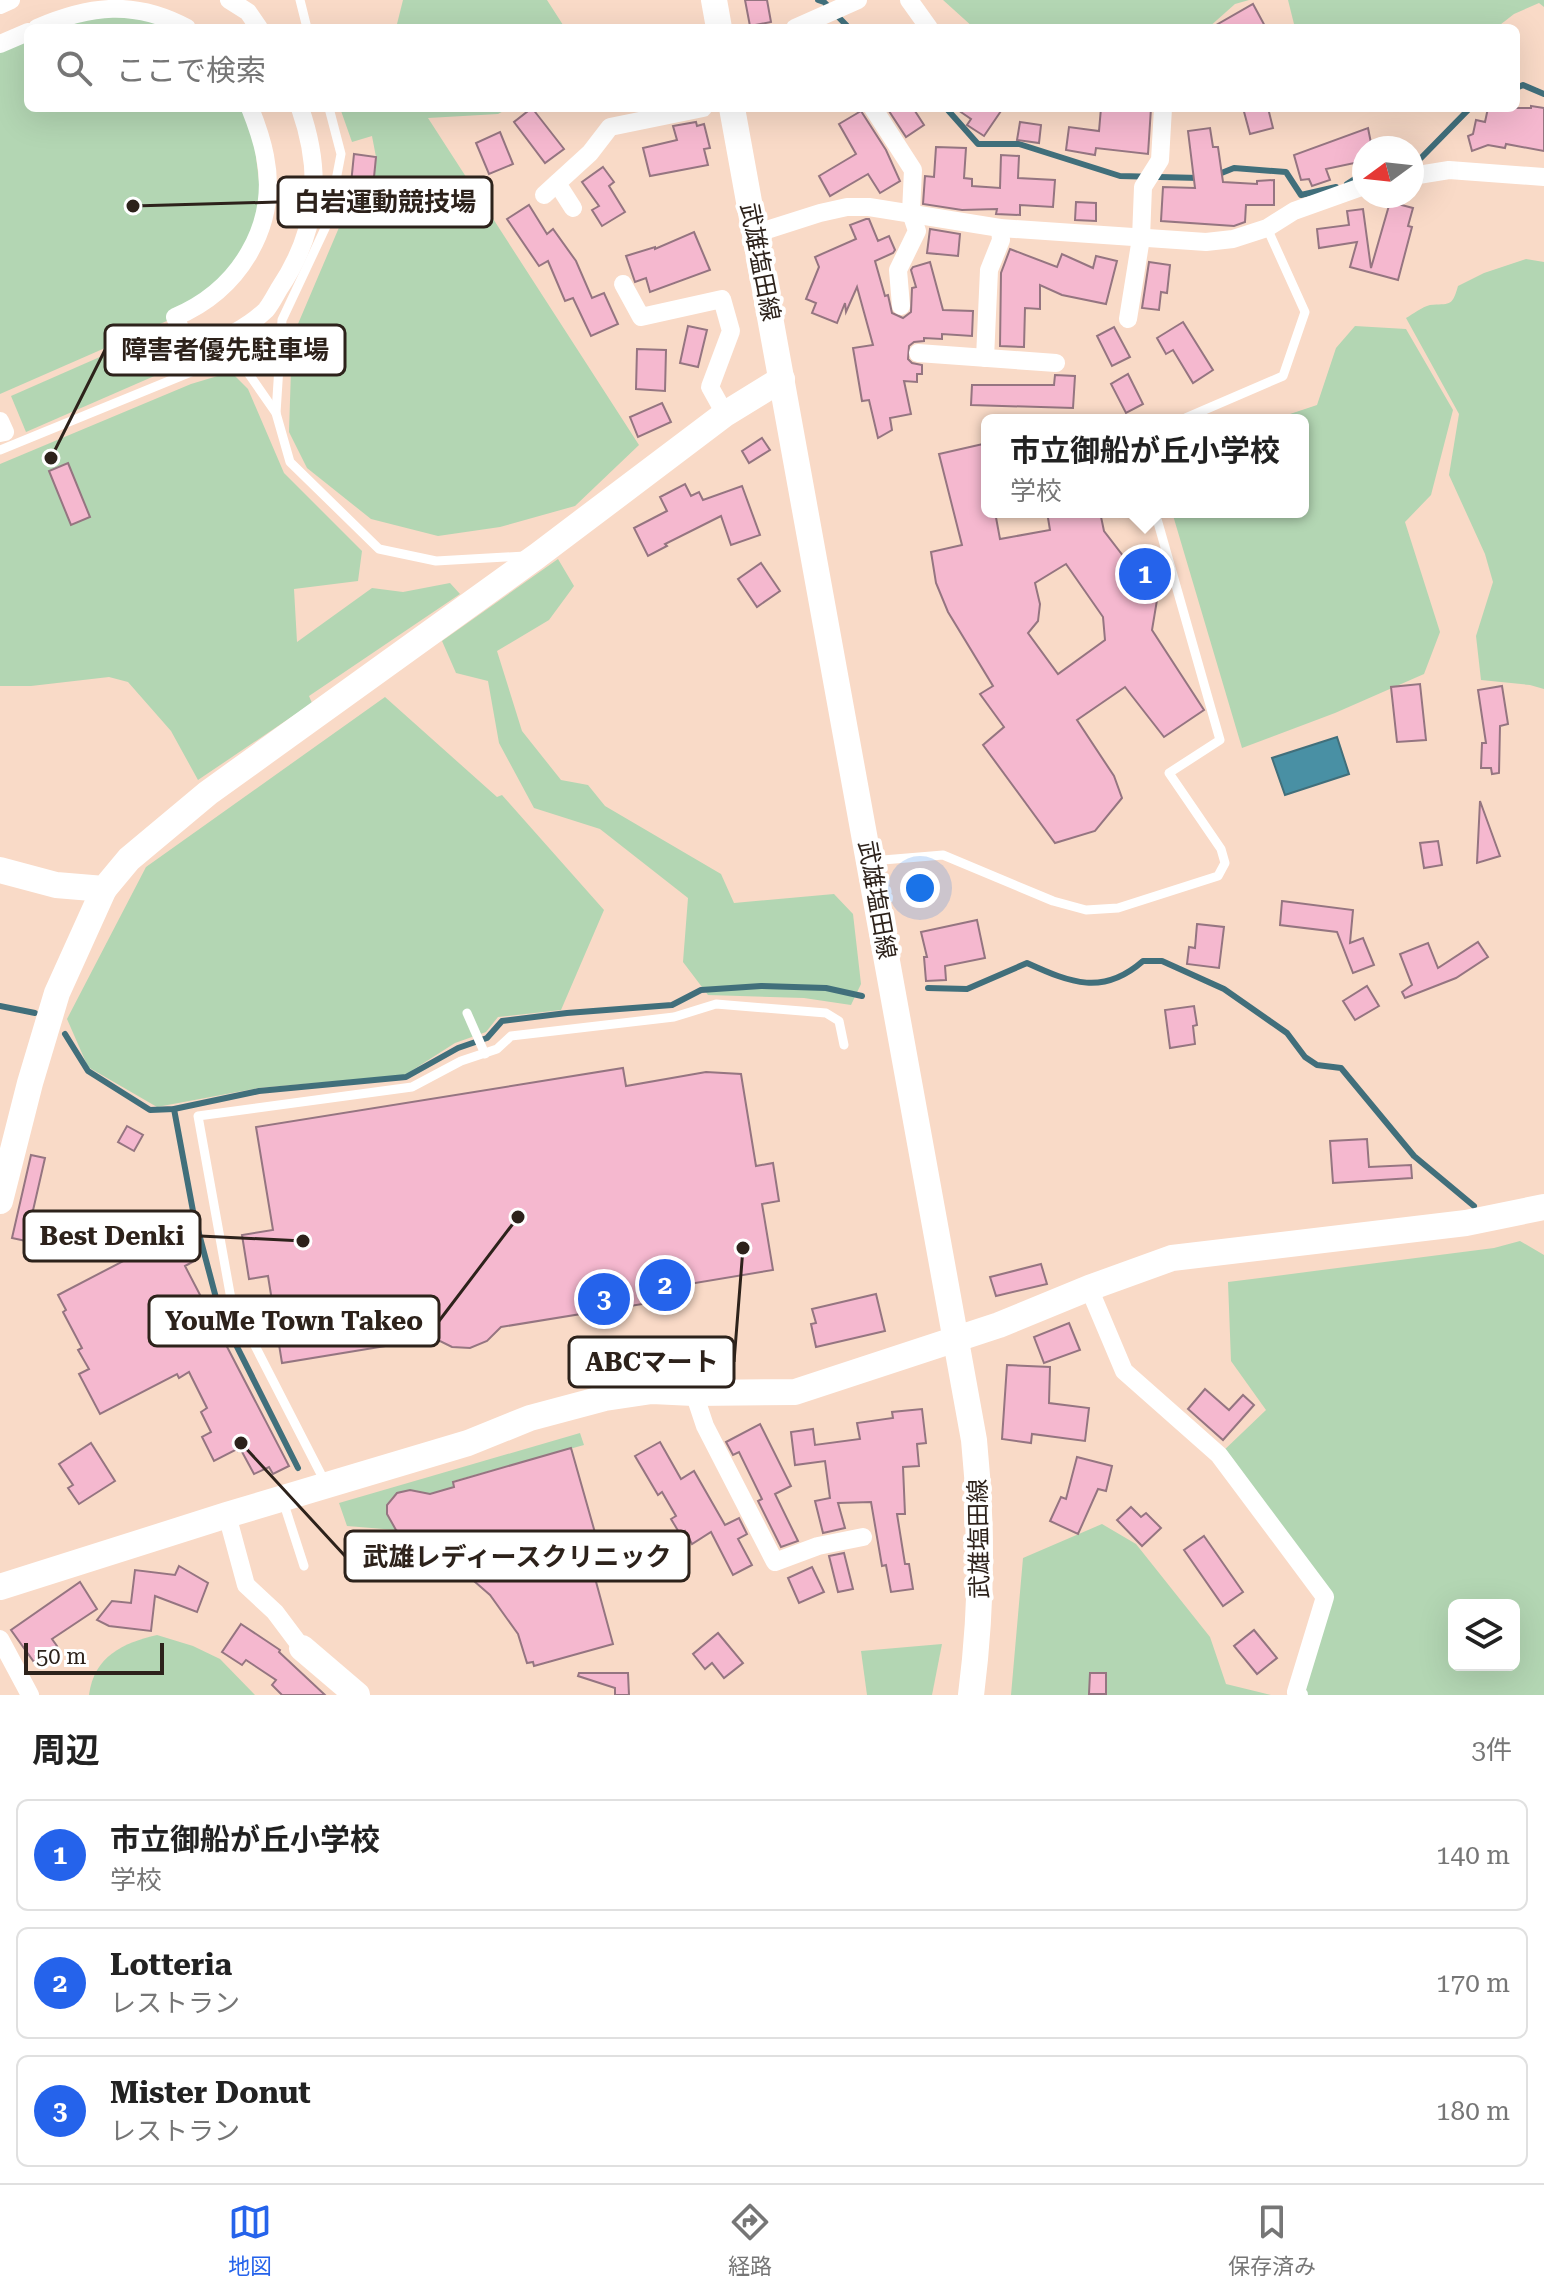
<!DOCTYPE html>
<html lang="ja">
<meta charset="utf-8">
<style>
body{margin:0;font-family:"Roboto Serif","Noto Sans JP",serif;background:#f2f2f2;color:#222}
.controls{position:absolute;right:24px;bottom:24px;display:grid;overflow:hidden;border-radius:12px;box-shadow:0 8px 32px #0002}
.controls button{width:72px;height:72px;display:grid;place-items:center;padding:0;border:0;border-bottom:2px solid #e0e0e0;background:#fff;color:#222;font:40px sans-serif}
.compass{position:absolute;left:1352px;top:136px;width:72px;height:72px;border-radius:50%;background:#fff;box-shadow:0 8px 32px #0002;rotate:255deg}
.scale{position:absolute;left:24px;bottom:20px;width:140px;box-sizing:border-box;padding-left:8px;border:4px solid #2d221b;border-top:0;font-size:22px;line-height:28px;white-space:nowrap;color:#2d221b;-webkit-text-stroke:6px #fff;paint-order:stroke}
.you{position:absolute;left:920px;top:888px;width:28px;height:28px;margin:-20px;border:6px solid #fff;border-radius:50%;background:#1a73e8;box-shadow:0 0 0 12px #1a73e833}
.badge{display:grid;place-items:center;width:52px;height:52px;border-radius:50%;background:#2563eb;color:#fff;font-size:26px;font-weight:700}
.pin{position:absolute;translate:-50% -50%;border:4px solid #fff;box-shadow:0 2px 8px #0006}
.popup{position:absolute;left:981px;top:414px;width:328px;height:104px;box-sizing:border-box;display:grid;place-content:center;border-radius:12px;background:#fff;filter:drop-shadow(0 2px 6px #0005);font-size:26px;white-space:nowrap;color:#767676}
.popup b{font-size:30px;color:#222}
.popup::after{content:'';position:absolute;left:50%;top:100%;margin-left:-16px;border:16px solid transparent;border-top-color:#fff}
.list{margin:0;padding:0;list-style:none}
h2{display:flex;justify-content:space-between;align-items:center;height:104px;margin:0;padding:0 32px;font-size:34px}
h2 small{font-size:26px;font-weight:400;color:#767676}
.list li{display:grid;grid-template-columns:52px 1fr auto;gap:24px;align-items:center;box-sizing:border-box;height:112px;margin:0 16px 16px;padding:0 16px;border:2px solid #e0e0e0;border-radius:12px}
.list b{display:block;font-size:30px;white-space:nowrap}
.list p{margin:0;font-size:26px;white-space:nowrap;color:#767676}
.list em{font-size:26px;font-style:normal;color:#767676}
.icon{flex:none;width:44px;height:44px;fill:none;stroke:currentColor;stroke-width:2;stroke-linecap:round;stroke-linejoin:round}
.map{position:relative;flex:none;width:1544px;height:1695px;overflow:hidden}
.search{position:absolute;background:#fff;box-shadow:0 8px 32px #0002;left:24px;right:24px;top:24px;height:88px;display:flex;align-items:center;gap:20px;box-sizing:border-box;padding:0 28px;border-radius:12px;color:#767676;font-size:30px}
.sheet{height:488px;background:#fff}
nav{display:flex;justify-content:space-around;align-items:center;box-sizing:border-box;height:112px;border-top:2px solid #e0e0e0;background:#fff;font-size:22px;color:#767676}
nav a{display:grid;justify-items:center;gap:4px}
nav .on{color:#2563eb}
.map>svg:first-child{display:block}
.green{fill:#b3d6b3;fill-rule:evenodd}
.water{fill:#4990a4;stroke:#416f7b;stroke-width:2}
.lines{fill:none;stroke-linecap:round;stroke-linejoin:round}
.stream{stroke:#416f7b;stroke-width:6}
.building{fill:#f5b8cf;stroke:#957581;stroke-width:2;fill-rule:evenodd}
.lane{stroke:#fff;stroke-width:9}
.street{stroke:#fff;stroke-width:18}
.secondary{stroke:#fff;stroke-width:26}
.labels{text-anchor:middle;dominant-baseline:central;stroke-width:8;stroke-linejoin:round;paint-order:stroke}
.street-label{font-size:24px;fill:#2d221b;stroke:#fff}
.leader{fill:none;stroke:#2d221b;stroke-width:3}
.callout-dot{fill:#2d221b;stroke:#fff;stroke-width:3}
.callout{fill:#fff;stroke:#2d221b;stroke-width:3}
.callout-label{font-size:26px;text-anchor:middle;font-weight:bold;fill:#2d221b}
</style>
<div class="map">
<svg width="1544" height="1695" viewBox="0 0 1544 1695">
<rect width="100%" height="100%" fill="#f9dac7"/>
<!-- green -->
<g class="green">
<polygon points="403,0 547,0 565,28 384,28 397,24"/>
<polygon points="943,0 1249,0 1235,4 1208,28 974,28"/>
<polygon points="1288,0 1544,0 1544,7 1539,3 1514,14 1496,28 1295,28"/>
<polygon points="99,7 187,28 37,28"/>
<polygon points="28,32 28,108 250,108 264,222 201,306 0,394 0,44"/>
<polygon points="340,108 509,108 498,114 428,118 639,445 575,506 500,527 438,536 371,519 307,468 289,432 292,338 349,204 371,206 376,157 372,136 352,142"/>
<path d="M1526,259l18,3v427l-14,-4 -49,-5 -5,-44 17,-54 -8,-28 -36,-79 10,-61 -53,-96c7,-4 16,-11 24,-13 19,-2 22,3 28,-19l26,-13z"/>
<polygon points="1355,326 1406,329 1453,410 1431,495 1405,522 1440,632 1424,674 1335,713 1242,748 1172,512 1303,512 1303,420 1272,420 1317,405 1336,348"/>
<polygon points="159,331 175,367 26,432 11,396"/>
<polygon points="231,372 248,389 284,473 362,551 358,581 294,589 297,642 372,588 403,592 450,583 460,594 309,696 312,703 198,780 171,731 128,682 109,677 31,686 0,686 0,464 191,384"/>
<polygon points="558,559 574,586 549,620 497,651 522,731 561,780 588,785 605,806 721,874 734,903 834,894 853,914 861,984 851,1005 804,998 708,995 683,962 688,898 600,829 534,808 499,743 488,681 456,673 442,641"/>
<polygon points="385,697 497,797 502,795 604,910 561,1010 498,1017 486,1032 455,1043 405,1075 258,1088 157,1107 88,1067 67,1019 146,867"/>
<path d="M1520,1241l24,14v440h-244l25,-98 -106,-142 47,-45 -35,-49 -3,-79 266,-34zM1454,1605h60v60h-60z"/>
<path d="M580,1433l4,12 -131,36 1,6c-7,2 -17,7 -24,7 -7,0 -12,-4 -19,-4 -27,2 -28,22 -15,40l-49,-4 -8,-23z"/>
<polygon points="1102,1524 1136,1544 1210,1637 1226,1684 1271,1695 1011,1695 1023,1558"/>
<path d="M157,1635l36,11 27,13 35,36h-166c5,-39 34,-52 68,-60z"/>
<polygon points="942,1644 932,1695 867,1695 861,1651"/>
</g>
<!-- water -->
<polygon class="water" points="1337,737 1349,774 1285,795 1272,758"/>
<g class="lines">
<!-- stream -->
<g class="stream">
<polyline points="818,0 824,2 849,28"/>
<polyline points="1516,88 1523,85 1544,94"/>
<polyline points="946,108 978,144 1019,144 1120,176 1199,178"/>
<polyline points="1412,160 1421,158 1470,108"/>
<polyline points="1214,176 1234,168 1286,172 1301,195 1336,187"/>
<polyline points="1347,184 1364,173"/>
<path d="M928,988l39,1 60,-26c44,20 76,33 116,-2h19l62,28 63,44 18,24 12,8 24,3 73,88 60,50"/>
<polyline points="0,1006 35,1013"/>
<polyline points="65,1034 88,1071 150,1110 174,1109 259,1091 406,1077 458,1048 487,1038 502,1021 567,1013 672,1005 701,990 761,986 826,988 862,996"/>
<polyline points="174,1109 193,1211 220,1313 298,1468"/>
</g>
</g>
<!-- building -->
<g class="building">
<polygon points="745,0 767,0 771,22 750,26"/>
<polygon points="1253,4 1266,28 1211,28"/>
<polygon points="1531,106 1544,108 1544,151 1506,144 1505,148 1488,145 1472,151 1468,136 1473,134 1476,120 1485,122 1488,108 1531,108"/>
<polygon points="532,108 564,149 545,163 514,122"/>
<polygon points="887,108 913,108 924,125 906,137"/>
<polygon points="955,108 1003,108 984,136 967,125 971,119"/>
<polygon points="1101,108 1151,108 1148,154 1096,148 1095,155 1066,150 1069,127 1099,131"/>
<polygon points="1243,108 1268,108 1273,128 1250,134"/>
<polygon points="861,111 886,150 900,181 880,193 868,174 830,196 819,176 856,154 839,124"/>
<polygon points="696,122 697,126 704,124 710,148 704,149 708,165 650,176 643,148 677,140 673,126"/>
<polygon points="1020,122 1041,125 1039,143 1017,140"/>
<polygon points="1210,128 1213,147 1218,147 1223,182 1257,184 1257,181 1274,180 1274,205 1246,205 1245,222 1234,226 1161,221 1163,187 1195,188 1188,131"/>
<polygon points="1368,128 1372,148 1364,148 1364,161 1326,169 1330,180 1312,186 1309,179 1301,180 1294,155"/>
<polygon points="500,132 513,164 489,174 476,143"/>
<polygon points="936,147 966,148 964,178 972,179 972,186 1000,188 1001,155 1019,156 1018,178 1055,180 1053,207 1020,205 1020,215 996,214 997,209 962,210 923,204 925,176 934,177"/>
<polygon points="354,154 376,157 371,207 349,204"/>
<polygon points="603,167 614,182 609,186 625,212 602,226 592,210 599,206 582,182"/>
<polygon points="1076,202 1096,203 1096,221 1075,220"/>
<polygon points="1390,202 1413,208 1408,226 1412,227 1398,280 1350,267 1357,242 1319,248 1317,229 1349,225 1347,211 1363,209 1371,268"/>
<polygon points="529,205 547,234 553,229 576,261 592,298 604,293 618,324 591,336 573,298 565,301 548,261 539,266 507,219"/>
<polygon points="866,219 869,219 878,241 889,236 895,250 893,253 875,261 885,296 888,295 892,313 903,318 911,312 912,288 916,287 911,270 913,267 930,262 943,310 973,311 972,336 942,334 942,339 924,338 924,341 914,342 909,346 908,359 912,363 922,365 922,374 917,374 917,382 904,381 911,414 890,418 892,430 878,438 869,400 862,401 853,348 873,345 857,287 846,312 845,303 837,323 812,313 816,303 806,299 819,267 815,257 856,239 850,225"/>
<polygon points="930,229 960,234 958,256 927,253"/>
<polygon points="694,232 710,270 650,292 646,278 635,282 626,256 655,247 655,249"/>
<polygon points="1010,249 1057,267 1062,254 1093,268 1096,256 1117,261 1106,304 1062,295 1040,285 1040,309 1025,308 1024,347 1000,346 1001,273"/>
<polygon points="1149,262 1170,265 1167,293 1161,292 1159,310 1142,308"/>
<polygon points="1183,322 1213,370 1193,383 1173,350 1166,354 1157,338"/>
<polygon points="688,326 707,330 698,367 680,363"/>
<polygon points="1114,327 1130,357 1112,366 1097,336"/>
<polygon points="637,349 666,350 665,391 636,389"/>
<polygon points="1128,374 1143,404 1126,413 1111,384"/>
<polygon points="1055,375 1075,376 1073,408 971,405 972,385 1054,385"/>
<polygon points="662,403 671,422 638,437 630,417"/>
<polygon points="762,438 770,450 749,463 742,451"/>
<path d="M983,444l4,25v43h8l5,27 50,-9 -3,-18h53l4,19 53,69 -5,30 52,80 -40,27 -39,-50 -48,33 37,56 8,22 -27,33 -40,12 -72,-98 21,-18 -24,-33 13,-8 -45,-74 -12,-29 -5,-31 31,-7 -23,-91zM1066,564l37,53 2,23 -47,34 -30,-41 10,-12 2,-17 -5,-21z"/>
<polygon points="68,463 90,517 71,525 49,471"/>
<polygon points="685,484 691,496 699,492 703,500 742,486 760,535 731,545 721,516 665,544 667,546 648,556 634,528 667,511 660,497"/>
<polygon points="761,563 780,591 757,607 738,579"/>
<polygon points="1420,684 1426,740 1397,742 1391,687"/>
<polygon points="1502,686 1508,724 1500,726 1499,773 1492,774 1491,768 1481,768 1482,743 1486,743 1478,690"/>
<polygon points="1480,801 1500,856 1477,863"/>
<polygon points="1438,841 1442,865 1424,868 1420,843"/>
<polygon points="1282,901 1353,910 1350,943 1363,938 1374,965 1353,973 1337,932 1280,925"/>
<polygon points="977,920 985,958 945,966 946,980 926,981 924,957 927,957 921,932"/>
<polygon points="1197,924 1224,927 1219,968 1187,964 1189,947 1195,948"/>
<polygon points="1478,942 1488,957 1456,978 1405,998 1402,992 1412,985 1400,954 1428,943 1438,968"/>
<polygon points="1367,986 1379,1006 1355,1020 1343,1001"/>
<polygon points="1194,1006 1197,1025 1193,1026 1195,1044 1170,1048 1165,1010"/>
<polygon points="623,1068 626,1086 706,1072 741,1074 756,1166 773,1163 779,1201 762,1204 773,1270 659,1289 661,1301 501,1327 487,1341 470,1348 452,1347 434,1338 282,1363 268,1276 249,1279 242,1235 273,1230 256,1127"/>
<polygon points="127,1126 143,1135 134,1151 118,1142"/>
<polygon points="1367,1139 1369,1167 1411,1165 1412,1178 1333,1183 1330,1141"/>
<polygon points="31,1155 45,1158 26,1241 12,1238"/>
<polygon points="181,1231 196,1260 185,1266 289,1466 273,1474 269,1467 254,1474 241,1450 238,1451 237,1449 214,1461 202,1437 211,1432 201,1412 207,1408 189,1372 179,1378 177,1374 100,1414 79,1374 89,1369 78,1350 82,1348 63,1312 66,1310 58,1295"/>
<polygon points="1041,1264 1047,1284 996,1296 990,1277"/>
<polygon points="876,1294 885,1331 816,1347 811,1324 816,1323 812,1309"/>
<polygon points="1069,1323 1080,1350 1044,1363 1034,1337"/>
<polygon points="1007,1365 1050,1367 1049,1403 1089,1408 1085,1441 1032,1434 1031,1443 1002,1439"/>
<polygon points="1205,1389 1229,1410 1243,1395 1254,1405 1223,1440 1188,1409"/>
<polygon points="922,1409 926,1443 917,1444 919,1466 903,1467 905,1514 897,1514 905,1564 909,1564 913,1589 891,1592 886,1565 882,1566 871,1502 838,1503 845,1528 823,1533 815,1501 830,1498 825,1461 795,1465 791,1432 813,1429 815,1445 860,1439 857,1423 893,1418 892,1412"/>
<polygon points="760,1424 791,1486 775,1494 798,1541 781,1547 758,1501 762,1499 739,1452 733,1455 726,1442"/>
<polygon points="660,1442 681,1479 694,1471 725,1525 739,1518 747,1534 738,1539 752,1565 733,1575 711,1532 692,1544 685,1531 680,1534 671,1519 676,1516 662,1492 658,1495 635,1456"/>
<polygon points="91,1443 115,1481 79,1504 68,1488 73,1485 59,1464"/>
<polygon points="571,1448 607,1575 595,1578 613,1644 534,1666 533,1662 527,1663 518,1634 490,1595 451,1561 396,1530 387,1514 387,1505 397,1493 410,1490 430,1494 454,1487 453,1482"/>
<polygon points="1077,1457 1112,1466 1106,1491 1098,1489 1078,1534 1050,1521 1061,1497 1066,1499"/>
<polygon points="1131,1507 1141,1517 1146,1513 1161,1528 1142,1546 1117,1520"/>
<polygon points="1204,1536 1243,1592 1223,1606 1184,1550"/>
<polygon points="844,1553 853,1589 838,1592 829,1556"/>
<polygon points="179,1566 208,1583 197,1612 155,1596 151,1631 109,1626 97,1620 112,1601 131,1603 135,1570 175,1575"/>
<polygon points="812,1567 824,1592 799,1603 788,1578"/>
<polygon points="80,1582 97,1609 52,1639 57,1646 34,1662 11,1630"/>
<polygon points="241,1624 280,1650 279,1652 325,1695 282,1695 272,1685 276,1680 246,1660 242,1665 222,1652"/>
<polygon points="1254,1630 1277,1658 1257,1674 1234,1646"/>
<polygon points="718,1633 743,1663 724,1678 712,1663 705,1669 693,1654"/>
<polygon points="579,1673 628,1673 629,1695 615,1695 615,1688 578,1676"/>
<polygon points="1090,1673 1106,1673 1106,1694 1089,1694"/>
</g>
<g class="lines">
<!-- lane -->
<g class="lane">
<polyline points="300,0 307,28"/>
<polyline points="276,413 282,320 328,222 341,154 329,108"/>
<polyline points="1181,420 1283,376 1305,312 1267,228"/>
<polyline points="0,450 235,354 276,413 290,462 379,549 436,561 525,556"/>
<polyline points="871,861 943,855 1053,901 1086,910 1118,908 1218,876 1225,863 1221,849 1169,773 1220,740 1155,512"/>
<polyline points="467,1013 485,1054"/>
<polyline points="325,1482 231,1299 198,1116 412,1087 461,1061 497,1049 511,1036 674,1017 716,1004 826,1013 839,1021 844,1045"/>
<polyline points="283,1501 304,1566"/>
</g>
<!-- street -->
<g class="street">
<polyline points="229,0 248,12 259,28"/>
<polyline points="909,0 929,28"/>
<polyline points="0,5 11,0"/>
<path d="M37,28c53,-23 98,-28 150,0"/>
<polyline points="795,28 858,0"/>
<polyline points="0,44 28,32"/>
<path d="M250,108c6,15 12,32 15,48 14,70 -26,134 -90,161l16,36c25,-11 55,-23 75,-43 5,-6 9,-14 13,-21 39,-58 44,-115 21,-181"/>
<polyline points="873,108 913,170 911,213 917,231 898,270 901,306"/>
<polyline points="1412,176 1449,170 1544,177"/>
<polyline points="557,183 573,208"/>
<polyline points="544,195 590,153 610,127 703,108"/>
<polyline points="754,234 820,213 847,207 869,207 1000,228 1206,242 1233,239 1267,228 1294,211 1364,186"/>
<polyline points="623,284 641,317 722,299 731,331 710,387 725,414"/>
<polyline points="1128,319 1141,238 1143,187 1160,160 1163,108"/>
<polyline points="918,353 1056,363"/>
<polyline points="985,358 989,270 1001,240 1000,228"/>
<polyline points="0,421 5,432 0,433"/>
<polyline points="1089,1288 1124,1371 1219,1455 1325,1597 1296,1692 1299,1695"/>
<polyline points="694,1393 705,1426 775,1562 818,1546 863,1537"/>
<polyline points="227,1515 246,1585 275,1612 302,1648"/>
<polyline points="0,1639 30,1695"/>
</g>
<!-- secondary -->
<g class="secondary">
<polyline points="714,0 719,28"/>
<path d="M732,108l242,1332c9,86 8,169 -3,255"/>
<polyline points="0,870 56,885 104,889 129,859 208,793 537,556 725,414 782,379"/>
<polyline points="0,1201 30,1083 57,993 104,889"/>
<polyline points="0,1587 227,1515 468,1443 530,1418 605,1398 652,1391 694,1393 795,1392 999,1325 1089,1288 1172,1258 1466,1223 1544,1207"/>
<polyline points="302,1648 357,1695"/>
</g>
</g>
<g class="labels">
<!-- street labels -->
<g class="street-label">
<text transform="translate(760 262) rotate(79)">武雄塩田線</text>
<text transform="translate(877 900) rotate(80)">武雄塩田線</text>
<text transform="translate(979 1539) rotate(-91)">武雄塩田線</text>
</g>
</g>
<!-- callouts -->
<path class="leader" d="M133 206L278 202M51 458L105 350M303 1241L200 1236M518 1217L439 1321M743 1248L734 1362M241 1443L345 1556"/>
<g class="callout-dot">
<circle cx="133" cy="206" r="8"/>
<circle cx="51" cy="458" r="8"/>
<circle cx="303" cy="1241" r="8"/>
<circle cx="518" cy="1217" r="8"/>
<circle cx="743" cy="1248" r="8"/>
<circle cx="241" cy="1443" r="8"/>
</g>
<g class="callout">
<rect x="278" y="177" width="214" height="50" rx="8"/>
<rect x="105" y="325" width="240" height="50" rx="8"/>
<rect x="24" y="1211" width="176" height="50" rx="8"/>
<rect x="149" y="1296" width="290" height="50" rx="8"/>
<rect x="569" y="1337" width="165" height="50" rx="8"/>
<rect x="345" y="1531" width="344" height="50" rx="8"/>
</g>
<g class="callout-label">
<text x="385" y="211">白岩運動競技場</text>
<text x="225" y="359">障害者優先駐車場</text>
<text x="112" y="1245">Best Denki</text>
<text x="294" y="1330">YouMe Town Takeo</text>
<text x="652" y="1371">ABCマート</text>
<text x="517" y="1566">武雄レディースクリニック</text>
</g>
</svg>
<div class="controls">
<button><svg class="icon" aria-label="layers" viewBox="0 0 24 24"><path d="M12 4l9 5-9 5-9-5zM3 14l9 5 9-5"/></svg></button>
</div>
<svg class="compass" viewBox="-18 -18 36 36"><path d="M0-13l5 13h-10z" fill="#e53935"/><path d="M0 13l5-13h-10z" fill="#767676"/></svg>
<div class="scale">50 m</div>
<div class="you"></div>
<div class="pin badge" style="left:1145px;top:574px">1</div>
<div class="popup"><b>市立御船が丘小学校</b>学校</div>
<div class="pin badge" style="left:665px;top:1285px">2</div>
<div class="pin badge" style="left:604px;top:1299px">3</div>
<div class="search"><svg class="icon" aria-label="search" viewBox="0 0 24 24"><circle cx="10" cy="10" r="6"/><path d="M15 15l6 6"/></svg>ここで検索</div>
</div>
<section class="sheet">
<h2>周辺<small>3件</small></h2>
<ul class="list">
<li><span class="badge">1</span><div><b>市立御船が丘小学校</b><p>学校</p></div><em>140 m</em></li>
<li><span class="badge">2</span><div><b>Lotteria</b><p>レストラン</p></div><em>170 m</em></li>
<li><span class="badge">3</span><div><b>Mister Donut</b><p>レストラン</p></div><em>180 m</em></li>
</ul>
</section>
<nav>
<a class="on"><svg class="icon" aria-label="map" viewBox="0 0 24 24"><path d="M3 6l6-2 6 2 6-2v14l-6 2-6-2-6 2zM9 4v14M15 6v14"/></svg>地図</a>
<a><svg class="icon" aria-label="directions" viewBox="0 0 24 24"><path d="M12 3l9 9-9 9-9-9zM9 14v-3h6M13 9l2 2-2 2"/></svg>経路</a>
<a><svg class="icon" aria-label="saved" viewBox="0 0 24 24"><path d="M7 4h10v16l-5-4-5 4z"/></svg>保存済み</a>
</nav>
